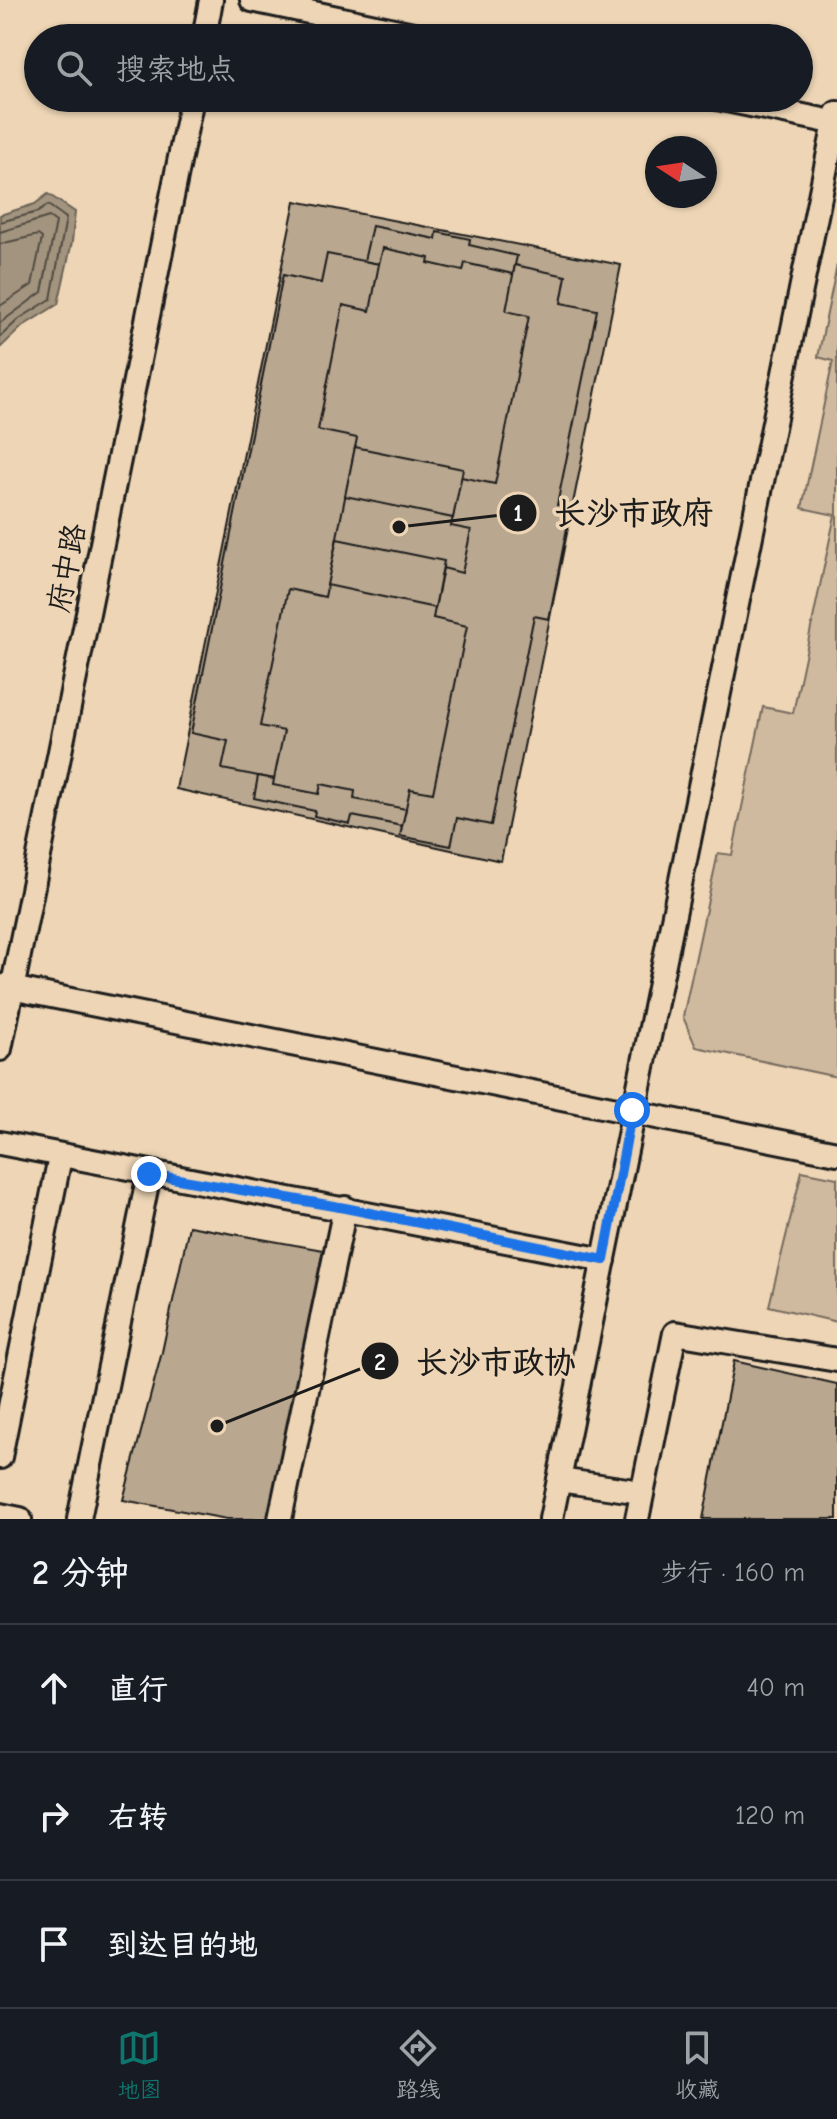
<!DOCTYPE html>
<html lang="zh">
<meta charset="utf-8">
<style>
body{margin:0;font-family:"Comic Neue","LXGW WenKai TC",sans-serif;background:#242831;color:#f1f3f6}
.compass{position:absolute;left:645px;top:136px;width:72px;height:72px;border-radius:50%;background:#171b24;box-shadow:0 2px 6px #0004;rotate:282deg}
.stop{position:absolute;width:24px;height:24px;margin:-18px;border:6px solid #1a73e8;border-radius:50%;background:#fff}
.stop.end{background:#1a73e8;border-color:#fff;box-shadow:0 2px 8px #0008}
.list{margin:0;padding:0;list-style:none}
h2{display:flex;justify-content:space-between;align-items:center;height:104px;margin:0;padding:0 32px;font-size:34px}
h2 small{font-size:26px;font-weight:400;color:#9ea1a6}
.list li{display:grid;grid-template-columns:52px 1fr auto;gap:24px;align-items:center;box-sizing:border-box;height:128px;padding:0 32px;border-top:2px solid #363941}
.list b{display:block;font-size:30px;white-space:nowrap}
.list em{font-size:26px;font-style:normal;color:#9ea1a6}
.icon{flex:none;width:44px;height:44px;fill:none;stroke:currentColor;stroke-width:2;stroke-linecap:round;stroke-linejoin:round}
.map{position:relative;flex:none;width:837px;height:1519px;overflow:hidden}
.search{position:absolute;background:#171b24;box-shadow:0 2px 6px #0004;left:24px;right:24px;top:24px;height:88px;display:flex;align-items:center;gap:20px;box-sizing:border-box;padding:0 28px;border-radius:44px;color:#9ea1a6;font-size:30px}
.sheet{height:488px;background:#171b24}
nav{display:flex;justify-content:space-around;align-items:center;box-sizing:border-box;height:112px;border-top:2px solid #363941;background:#171b24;font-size:22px;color:#9ea1a6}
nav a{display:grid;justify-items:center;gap:4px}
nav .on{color:#0f766e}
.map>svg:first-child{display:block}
.green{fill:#cfba9f;stroke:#766b5e;stroke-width:2}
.water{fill:#a2947e;stroke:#6c6457;stroke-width:2}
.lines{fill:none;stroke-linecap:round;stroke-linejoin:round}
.shore{stroke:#524c43;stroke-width:2}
.building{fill:#b9a78f;stroke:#1c1c1c;stroke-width:2}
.minor-casing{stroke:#1c1c1c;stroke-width:28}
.minor{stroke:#edd5b5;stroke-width:22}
.route{stroke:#1a73e8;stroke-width:10}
.labels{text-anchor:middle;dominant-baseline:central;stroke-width:7;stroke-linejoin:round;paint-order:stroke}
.street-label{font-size:30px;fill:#1c1c1c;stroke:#edd5b5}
.leader{fill:none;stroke:#1c1c1c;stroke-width:3}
.callout-dot{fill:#1c1c1c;stroke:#edd5b5;stroke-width:3}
.mark-label{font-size:24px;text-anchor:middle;font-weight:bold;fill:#fff}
.callout-label{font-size:32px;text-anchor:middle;font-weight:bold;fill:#1c1c1c;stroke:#edd5b5;stroke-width:7;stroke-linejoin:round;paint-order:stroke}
</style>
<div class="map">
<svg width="837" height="1519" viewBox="0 0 837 1519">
<rect width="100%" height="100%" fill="#edd5b5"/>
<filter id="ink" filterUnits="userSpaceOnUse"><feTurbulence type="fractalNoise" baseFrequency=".0125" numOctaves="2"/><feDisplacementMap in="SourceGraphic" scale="16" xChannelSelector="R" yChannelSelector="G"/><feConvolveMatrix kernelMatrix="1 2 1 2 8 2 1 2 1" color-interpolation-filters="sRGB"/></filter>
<g filter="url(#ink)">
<!-- green -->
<g class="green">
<polygon points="837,265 837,1077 696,1047 683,1017 718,853 732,855 763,707 793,713 835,515 802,508 833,361 818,357"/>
<polygon points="802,1171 837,1178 837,1322 769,1306"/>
</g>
<!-- water -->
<polygon class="water" points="48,194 75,212 72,242 58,304 23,326 0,348 0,215 35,204"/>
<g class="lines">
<!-- shore -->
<g class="shore">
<polyline points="0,222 38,212 48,205 66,218 51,299 19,319 0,337"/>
<polyline points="0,232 49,217 56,222 42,292 0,323"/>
<polyline points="0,244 38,235 42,238 32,285 0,306"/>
</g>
</g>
<!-- building -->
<g class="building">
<polygon points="295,201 621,265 501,861 176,789"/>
<polygon points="372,226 436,239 437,232 470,239 469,245 517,256 513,274 465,263 463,271 428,263 429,258 383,248 379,264 364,261"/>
<polygon points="327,254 379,264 370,311 343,305 318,430 357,438 325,597 288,589 260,726 284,731 274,779 222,769 228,741 191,733 283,275 321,283"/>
<polygon points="515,265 566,276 561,303 597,310 557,505 571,508 549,619 534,616 491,825 457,818 451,846 400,836 410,789 433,793 467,626 433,618 443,568 462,573 471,530 451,526 461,477 495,484 529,316 506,311"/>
<polygon points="355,447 463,469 453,518 345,496"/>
<polygon points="337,539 444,561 435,608 327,585"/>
<polygon points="258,776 274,779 273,785 319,794 321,784 355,791 354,799 406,809 402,826 352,816 350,824 314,816 315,811 254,798"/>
<polygon points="189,1226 323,1250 274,1519 227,1519 123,1500 162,1352"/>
<polygon points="734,1361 837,1384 837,1519 703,1519"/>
</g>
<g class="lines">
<defs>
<g id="minor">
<polyline points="252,0 432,38"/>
<polyline points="204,38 211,0"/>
<polyline points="717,98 837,123"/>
<polyline points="1,986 837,1153"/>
<polyline points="0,1049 192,98"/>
<polyline points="0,1143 604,1260"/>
<polyline points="0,1457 60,1157"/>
<polyline points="559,1480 641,1492"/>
<polyline points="0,1515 20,1519"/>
<polyline points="79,1519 149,1174"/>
<polyline points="280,1519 345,1208"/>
<polyline points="551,1519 837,113"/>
<polyline points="637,1519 675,1333 837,1360"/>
</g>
</defs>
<!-- minor casing -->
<use href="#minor" class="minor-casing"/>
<!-- minor -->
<use href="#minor" class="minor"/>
</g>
</g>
<g class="lines" filter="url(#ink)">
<!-- route -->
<polyline class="route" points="149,1174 345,1208 604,1260 632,1110"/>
</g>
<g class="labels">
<!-- street labels -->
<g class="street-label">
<text transform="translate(67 568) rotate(-79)">府中路</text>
</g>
</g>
<!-- callouts -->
<path class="leader" d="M399 527L518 513M217 1426L380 1361"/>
<g class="callout-dot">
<circle cx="399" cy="527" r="8"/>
<circle cx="217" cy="1426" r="8"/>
<circle cx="518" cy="513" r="20"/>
<circle cx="380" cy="1361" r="20"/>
</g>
<g class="mark-label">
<text x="518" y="521">1</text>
<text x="380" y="1370">2</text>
</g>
<g class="callout-label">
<text x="634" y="524">长沙市政府</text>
<text x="496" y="1373">长沙市政协</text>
</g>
</svg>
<svg class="compass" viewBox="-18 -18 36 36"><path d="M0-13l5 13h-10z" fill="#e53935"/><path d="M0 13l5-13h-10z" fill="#9ea1a6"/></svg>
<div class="stop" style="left:632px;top:1110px"></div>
<div class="stop end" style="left:149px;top:1174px"></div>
<div class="search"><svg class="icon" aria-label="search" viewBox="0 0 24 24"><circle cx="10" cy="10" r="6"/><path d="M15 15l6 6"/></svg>搜索地点</div>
</div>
<section class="sheet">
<h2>2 分钟<small>步行 · 160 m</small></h2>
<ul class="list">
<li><svg class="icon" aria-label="ahead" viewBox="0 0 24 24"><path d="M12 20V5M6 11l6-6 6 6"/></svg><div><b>直行</b></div><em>40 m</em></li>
<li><svg class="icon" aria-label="right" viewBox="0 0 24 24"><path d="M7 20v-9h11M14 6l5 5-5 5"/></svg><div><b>右转</b></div><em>120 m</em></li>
<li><svg class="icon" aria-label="arrive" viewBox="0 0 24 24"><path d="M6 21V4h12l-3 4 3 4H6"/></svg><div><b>到达目的地</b></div></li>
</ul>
</section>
<nav>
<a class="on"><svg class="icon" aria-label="map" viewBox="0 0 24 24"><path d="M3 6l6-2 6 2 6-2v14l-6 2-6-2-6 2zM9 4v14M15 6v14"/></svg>地图</a>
<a><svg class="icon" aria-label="directions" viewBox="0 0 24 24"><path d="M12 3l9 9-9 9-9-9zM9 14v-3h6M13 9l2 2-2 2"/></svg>路线</a>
<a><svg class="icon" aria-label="saved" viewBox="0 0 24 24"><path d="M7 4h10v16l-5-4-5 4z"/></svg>收藏</a>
</nav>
